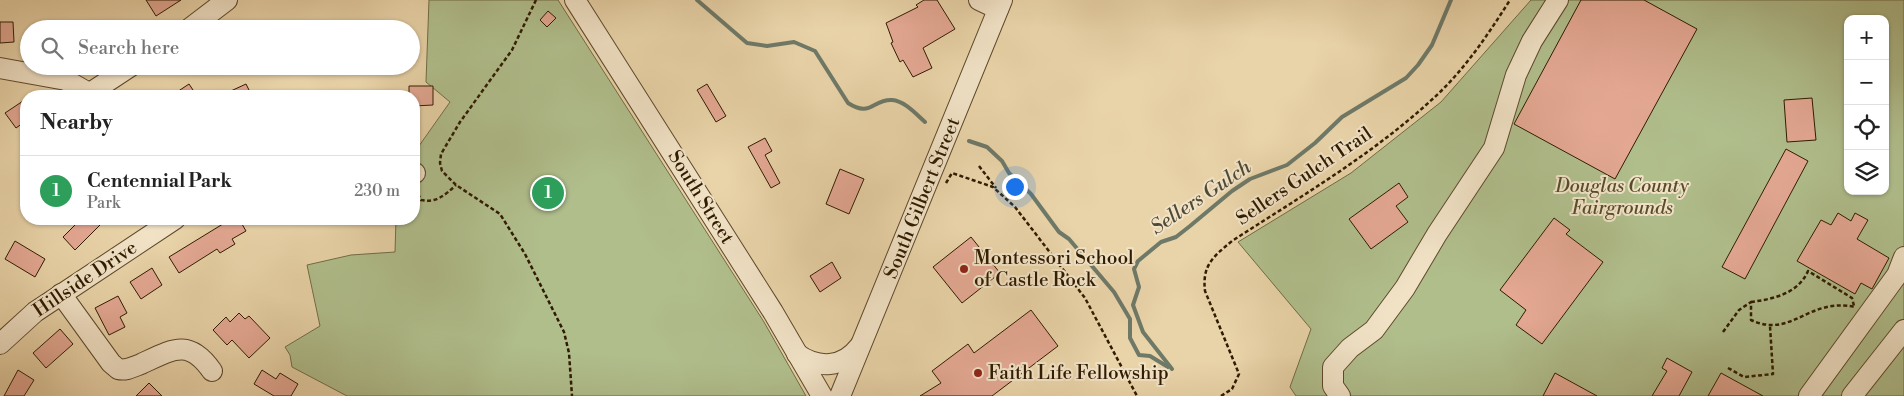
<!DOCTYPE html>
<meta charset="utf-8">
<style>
body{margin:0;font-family:"Libre Bodoni",serif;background:#f2f2f2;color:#222}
.controls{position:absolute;right:15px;top:15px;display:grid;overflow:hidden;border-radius:10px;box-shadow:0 1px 4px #0004}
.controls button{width:45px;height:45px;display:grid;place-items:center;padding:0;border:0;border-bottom:1px solid #e0e0e0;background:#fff;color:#222;font:25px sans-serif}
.you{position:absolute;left:1014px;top:186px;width:18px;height:18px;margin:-12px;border:4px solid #fff;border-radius:50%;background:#1a73e8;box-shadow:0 0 0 8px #1a73e833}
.badge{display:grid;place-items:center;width:32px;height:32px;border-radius:50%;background:#d93025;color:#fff;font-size:16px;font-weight:700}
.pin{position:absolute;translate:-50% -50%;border:2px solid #fff;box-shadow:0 1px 5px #0006}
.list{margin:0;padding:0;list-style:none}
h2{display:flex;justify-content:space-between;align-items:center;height:65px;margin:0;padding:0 20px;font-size:21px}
h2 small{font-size:16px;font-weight:400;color:#767676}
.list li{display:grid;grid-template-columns:32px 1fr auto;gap:15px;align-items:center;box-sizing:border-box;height:70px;padding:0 20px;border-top:1px solid #e0e0e0}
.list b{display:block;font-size:19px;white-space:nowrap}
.list p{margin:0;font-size:16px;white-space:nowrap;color:#767676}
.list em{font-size:16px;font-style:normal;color:#767676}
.icon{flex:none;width:28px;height:28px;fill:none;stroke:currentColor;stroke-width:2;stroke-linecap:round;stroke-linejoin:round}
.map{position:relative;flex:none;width:1904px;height:396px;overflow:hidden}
.search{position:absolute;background:#fff;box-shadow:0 1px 4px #0004;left:20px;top:20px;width:400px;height:55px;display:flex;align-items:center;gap:12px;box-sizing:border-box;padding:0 18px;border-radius:28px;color:#767676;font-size:19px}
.panel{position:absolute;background:#fff;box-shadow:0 1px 4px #0004;left:20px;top:90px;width:400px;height:135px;border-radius:20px}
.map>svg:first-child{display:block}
.green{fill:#b0be8c;stroke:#706c46;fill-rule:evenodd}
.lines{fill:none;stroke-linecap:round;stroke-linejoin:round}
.stream{stroke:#6e7968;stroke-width:4}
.building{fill:#e4a893;stroke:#2f1b01}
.minor-casing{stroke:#5e492b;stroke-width:22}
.path{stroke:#2f1b01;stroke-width:2.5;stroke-dasharray:4 2.5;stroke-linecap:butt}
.minor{stroke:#f1e2c6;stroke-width:20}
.poi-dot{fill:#8f2418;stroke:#f1e2c6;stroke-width:2}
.labels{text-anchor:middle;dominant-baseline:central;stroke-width:4;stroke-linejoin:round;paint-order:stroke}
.street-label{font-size:19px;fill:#2f1b01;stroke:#f1e2c6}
.park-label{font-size:19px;font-style:italic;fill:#564c2b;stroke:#f1e2c6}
.poi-label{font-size:19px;fill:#2f1b01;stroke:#f1e2c6;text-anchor:start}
.water-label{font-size:20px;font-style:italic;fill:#4e4a35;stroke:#f1e2c6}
</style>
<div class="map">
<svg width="1904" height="396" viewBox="0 0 1904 396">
<rect width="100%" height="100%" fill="#e9d3a8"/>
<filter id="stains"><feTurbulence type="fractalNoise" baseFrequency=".004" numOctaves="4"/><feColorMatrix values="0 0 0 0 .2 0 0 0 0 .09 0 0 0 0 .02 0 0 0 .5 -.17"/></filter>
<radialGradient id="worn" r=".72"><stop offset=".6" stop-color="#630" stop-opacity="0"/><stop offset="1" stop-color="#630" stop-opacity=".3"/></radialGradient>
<!-- green -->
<g class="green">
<polygon points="429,0 558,0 764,322 806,396 347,396 292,367 290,355 285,347 320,326 307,265 351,255 395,252 396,219 414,219 414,153 450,102 426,82"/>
<path d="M1531,0h373v396h-608l-6,-9 21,-58 -73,-87 113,-69 90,-71zM1848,19h37v172h-37z"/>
</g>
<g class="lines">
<!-- stream -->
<g class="stream">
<path d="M697,0l50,43 20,3 27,-4 21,9 33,52c23,15 24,-4 44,-3 13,1 24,14 33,22"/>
<polyline points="969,141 987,147 1002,161 1009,173 1031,194 1059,232 1069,239 1114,292 1130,319 1130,338 1139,355 1150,356 1168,367"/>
<polyline points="1172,369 1143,332 1133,305 1139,287 1134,269 1138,261 1161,242 1176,237 1190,226 1232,191 1250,179 1287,165 1315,143 1342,117 1406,78 1418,65 1432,45 1451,0"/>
</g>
</g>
<!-- building -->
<g class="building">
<polygon points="146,0 181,0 156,16"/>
<polygon points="924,0 937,0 955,29 923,48 932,68 913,77 903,60 900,62 891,43 893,42 886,23 918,7 916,5"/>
<polygon points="1581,0 1644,0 1697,29 1615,179 1514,124"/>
<polygon points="548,11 556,18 547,27 540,20"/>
<polygon points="0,22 13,22 14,42 0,43"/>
<polygon points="189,84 197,96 171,96"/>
<polygon points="246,84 252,96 220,96"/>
<polygon points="707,84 726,116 716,122 697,90"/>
<polygon points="409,86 433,86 433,105 414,106 414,96 409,96"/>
<polygon points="1812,98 1816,140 1787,142 1784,100"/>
<polygon points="23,101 26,107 26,121 16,128 5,113"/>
<polygon points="765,138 772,151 765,155 780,183 771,188 748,147"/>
<polygon points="1786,149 1808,161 1745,279 1722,267"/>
<polygon points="840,169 864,179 849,214 826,204"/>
<polygon points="1399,183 1408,197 1396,206 1408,222 1371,249 1349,219"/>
<polygon points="1838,213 1851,221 1855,213 1868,220 1857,239 1889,258 1872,289 1861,283 1855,294 1797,261 1821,220 1831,225"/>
<polygon points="1554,218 1570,230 1566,234 1603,262 1542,344 1516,325 1526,310 1500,290"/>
<polygon points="81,219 106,219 75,250 63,237"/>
<polygon points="231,219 239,219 246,231 232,239 235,244 220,253 217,249 179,273 169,257"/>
<polygon points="971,237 1000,273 962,303 933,267"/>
<polygon points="15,241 45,259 35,277 5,259"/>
<polygon points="832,262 841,278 820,292 810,276"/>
<polygon points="152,268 162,285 141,299 130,282"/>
<polygon points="118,296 127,313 120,317 125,327 109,335 95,308"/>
<polygon points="1031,310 1058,346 992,396 920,396 941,383 932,371 968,344 974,353"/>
<polygon points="239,313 245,319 249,316 270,338 249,358 232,340 227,345 213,330 226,317 230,322"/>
<polygon points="60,329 73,344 46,368 33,353"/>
<polygon points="1667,358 1692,372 1679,396 1652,396 1667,371 1662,368"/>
<polygon points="18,370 34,380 24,396 4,396"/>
<polygon points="262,370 276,379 280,373 298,384 291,396 274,396 254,384"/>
<polygon points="1555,373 1597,396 1543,396"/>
<polygon points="1721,373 1763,396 1708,396"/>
<polygon points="149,383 162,396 136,396"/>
</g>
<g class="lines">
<defs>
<g id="minor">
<polyline points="575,0 773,312 822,396"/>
<polyline points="979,0 998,9"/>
<polyline points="189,29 227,0"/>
<polyline points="0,68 66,80 94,96"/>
<polyline points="90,93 131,66"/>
<polyline points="414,173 415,173"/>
<path d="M61,294l50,69 7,6c8,2 15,-2 23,-5 32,-15 48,-26 71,7"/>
<polyline points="0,344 35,312 175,219"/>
<path d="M797,354c21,15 46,14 62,-7"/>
<polyline points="840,396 1002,0"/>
<polyline points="1340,396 1333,386 1333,367 1350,348 1374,330 1405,288 1437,234 1494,148 1516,75 1532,41 1558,0"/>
<polyline points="1809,396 1897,275 1904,257"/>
<polyline points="1852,396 1904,330"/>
</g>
</defs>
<!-- minor casing -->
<use href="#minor" class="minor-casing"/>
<!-- path -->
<g class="path">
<polyline points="536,0 512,50 460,122 441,154 440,163 442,171 456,185 500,214 525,254 564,332 569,353 572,396"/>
<polyline points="979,166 996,188"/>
<polyline points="946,183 952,173 993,187 1015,207 1085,298 1137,396"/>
<path d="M415,188l6,12c15,3 23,-4 35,-15"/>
<path d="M1751,302c22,-3 47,-8 57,-31l44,27 2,8"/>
<path d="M1723,332l16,-22 12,-8v18c41,19 57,-23 104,-13"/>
<polyline points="1728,368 1744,377 1773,374 1770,326"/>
<path d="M1221,396l11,-7 7,-15 -34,-83c-3,-26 8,-34 27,-50 71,-46 145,-89 207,-148 28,-27 50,-60 71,-93"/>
</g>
<!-- minor -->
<use href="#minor" class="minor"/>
</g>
<!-- markers -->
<g class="poi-dot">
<circle cx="964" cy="269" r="5"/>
<circle cx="978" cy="373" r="5"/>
</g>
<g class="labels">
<!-- street labels -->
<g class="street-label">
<text transform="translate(1304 176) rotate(-34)">Sellers Gulch Trail</text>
<text transform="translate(701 197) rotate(58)">South Street</text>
<text transform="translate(922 198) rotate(-68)">South Gilbert Street</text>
<text transform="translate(85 279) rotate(-34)">Hillside Drive</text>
</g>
<!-- park labels -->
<g class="park-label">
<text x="1622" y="186">Douglas County<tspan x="1622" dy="22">Fairgrounds</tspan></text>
</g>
<!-- poi labels -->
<g class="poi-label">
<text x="974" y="258">Montessori School<tspan x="974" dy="22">of Castle Rock</tspan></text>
<text x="988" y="373">Faith Life Fellowship</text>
</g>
<!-- water labels -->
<g class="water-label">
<text transform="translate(1201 198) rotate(-34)">Sellers Gulch</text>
</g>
</g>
<rect width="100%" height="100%" filter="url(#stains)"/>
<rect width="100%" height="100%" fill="url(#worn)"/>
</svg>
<div class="controls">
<button>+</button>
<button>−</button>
<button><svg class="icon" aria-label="locate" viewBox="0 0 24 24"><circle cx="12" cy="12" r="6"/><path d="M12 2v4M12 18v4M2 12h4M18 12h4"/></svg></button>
<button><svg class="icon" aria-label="layers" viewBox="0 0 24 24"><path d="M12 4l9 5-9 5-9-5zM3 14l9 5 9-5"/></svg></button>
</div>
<div class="you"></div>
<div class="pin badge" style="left:548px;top:193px;background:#2e9e5b">1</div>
<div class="search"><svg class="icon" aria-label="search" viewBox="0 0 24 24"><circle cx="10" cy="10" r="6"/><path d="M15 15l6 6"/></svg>Search here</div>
<section class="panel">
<h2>Nearby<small></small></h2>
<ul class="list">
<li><span class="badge" style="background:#2e9e5b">1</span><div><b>Centennial Park</b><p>Park</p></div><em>230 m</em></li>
</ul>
</section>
</div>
